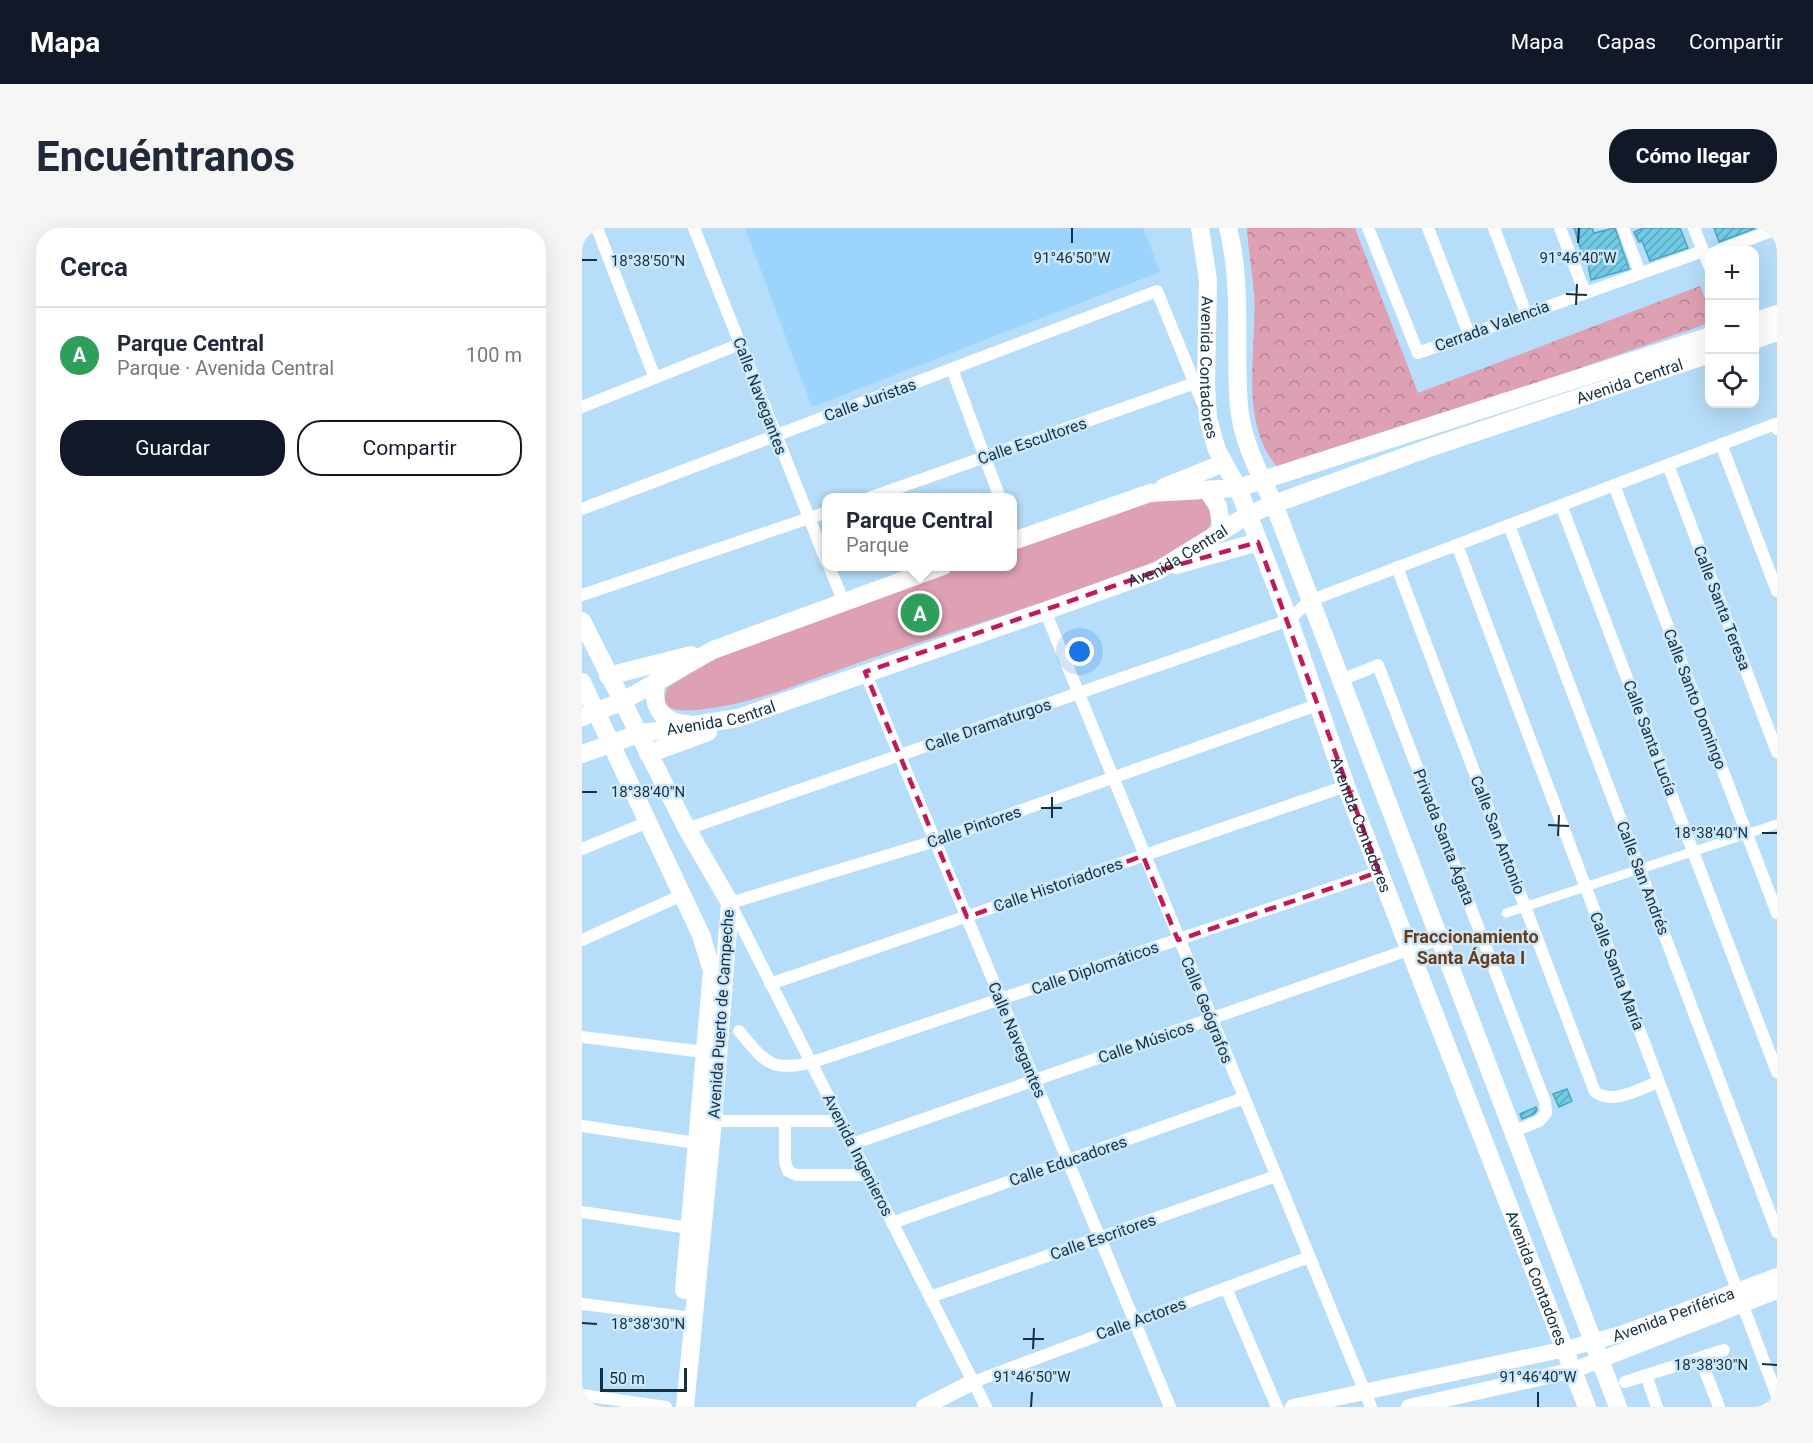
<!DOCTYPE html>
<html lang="es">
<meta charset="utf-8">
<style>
body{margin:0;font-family:Roboto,sans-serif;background:#f6f6f7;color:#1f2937}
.controls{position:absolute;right:18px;top:18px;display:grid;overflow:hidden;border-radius:12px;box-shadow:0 6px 24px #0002}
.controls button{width:54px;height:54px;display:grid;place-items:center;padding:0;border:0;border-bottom:2px solid #e0e1e3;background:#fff;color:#1f2937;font:30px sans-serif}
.scale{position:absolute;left:18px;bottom:15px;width:87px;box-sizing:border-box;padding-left:6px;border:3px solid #143042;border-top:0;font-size:16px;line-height:21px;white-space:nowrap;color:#143042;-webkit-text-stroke:4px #cee8fb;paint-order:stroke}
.you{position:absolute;left:498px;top:424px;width:21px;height:21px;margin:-15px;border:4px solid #fff;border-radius:50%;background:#1a73e8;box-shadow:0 0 0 9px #1a73e833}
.badge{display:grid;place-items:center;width:39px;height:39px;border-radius:50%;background:#111827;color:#fff;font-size:20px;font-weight:700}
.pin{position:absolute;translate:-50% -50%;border:3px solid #fff;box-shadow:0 2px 6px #0006}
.popup{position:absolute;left:240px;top:265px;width:195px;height:78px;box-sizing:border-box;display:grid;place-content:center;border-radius:12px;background:#fff;filter:drop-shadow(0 2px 4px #0005);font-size:20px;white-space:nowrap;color:#747a83}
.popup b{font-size:22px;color:#1f2937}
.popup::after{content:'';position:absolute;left:50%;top:100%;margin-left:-12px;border:12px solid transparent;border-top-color:#fff}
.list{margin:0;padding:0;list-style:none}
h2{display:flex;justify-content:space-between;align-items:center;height:78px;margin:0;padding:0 24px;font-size:26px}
h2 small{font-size:20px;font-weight:400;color:#747a83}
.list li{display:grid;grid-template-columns:39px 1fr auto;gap:18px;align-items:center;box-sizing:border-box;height:96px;padding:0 24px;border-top:2px solid #e0e1e3}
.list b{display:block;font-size:22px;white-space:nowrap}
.list p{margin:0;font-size:20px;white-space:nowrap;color:#747a83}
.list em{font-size:20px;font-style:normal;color:#747a83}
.actions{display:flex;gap:12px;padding:18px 24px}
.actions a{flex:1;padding:14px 0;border:2px solid #111827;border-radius:24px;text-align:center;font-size:21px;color:#111827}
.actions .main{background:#111827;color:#fff}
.icon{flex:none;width:33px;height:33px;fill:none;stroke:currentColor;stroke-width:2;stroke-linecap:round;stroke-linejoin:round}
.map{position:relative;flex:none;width:1195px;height:1179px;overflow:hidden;border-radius:24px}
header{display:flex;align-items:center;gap:36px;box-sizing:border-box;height:84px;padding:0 30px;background:#111827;color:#fff}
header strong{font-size:28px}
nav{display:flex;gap:33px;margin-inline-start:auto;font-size:21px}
.intro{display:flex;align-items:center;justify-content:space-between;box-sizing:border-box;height:144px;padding:0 36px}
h1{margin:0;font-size:42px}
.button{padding:15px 27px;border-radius:24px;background:#111827;color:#fff;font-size:21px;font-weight:700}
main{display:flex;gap:36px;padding:0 36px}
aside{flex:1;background:#fff;border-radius:24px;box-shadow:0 6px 24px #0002}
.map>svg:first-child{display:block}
.built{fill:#9bd5fe}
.forest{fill:url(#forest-crowns)}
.park{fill:#dea1b3}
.building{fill:url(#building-hatch);stroke:#49a4be;stroke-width:1.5}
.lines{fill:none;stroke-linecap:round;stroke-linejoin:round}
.pedestrian{stroke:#fff;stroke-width:9}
.minor{stroke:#fff;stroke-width:12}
.tertiary{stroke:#fff;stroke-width:16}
.secondary{stroke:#fff;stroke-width:18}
.marked{fill:none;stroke:#c2185b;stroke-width:4.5;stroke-dasharray:12 8;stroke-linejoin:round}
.ticks{fill:none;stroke:#143042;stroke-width:2}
.labels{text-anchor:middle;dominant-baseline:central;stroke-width:5;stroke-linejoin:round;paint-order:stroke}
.street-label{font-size:16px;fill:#143042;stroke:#cee8fb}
.neighbourhood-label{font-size:18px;font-weight:bold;fill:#693e16;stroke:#cee8fb}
.ticks-label{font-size:15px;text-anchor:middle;fill:#143042;stroke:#cee8fb;stroke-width:5;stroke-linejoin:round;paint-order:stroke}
</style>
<header>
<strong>Mapa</strong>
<nav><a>Mapa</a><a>Capas</a><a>Compartir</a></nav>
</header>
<div class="intro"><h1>Encuéntranos</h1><a class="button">Cómo llegar</a></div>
<main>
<aside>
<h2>Cerca<small></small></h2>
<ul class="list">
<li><span class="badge" style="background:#2e9e5b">A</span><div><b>Parque Central</b><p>Parque · Avenida Central</p></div><em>100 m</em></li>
</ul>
<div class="actions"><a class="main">Guardar</a><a>Compartir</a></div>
</aside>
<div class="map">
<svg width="1195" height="1179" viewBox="0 0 1195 1179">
<defs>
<pattern id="forest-crowns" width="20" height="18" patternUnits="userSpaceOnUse" patternTransform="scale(1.5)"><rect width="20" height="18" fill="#dea1b3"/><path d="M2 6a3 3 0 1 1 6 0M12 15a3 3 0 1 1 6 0" fill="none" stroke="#b38493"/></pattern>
<pattern id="building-hatch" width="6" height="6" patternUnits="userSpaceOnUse" patternTransform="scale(1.5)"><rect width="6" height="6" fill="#72cbe6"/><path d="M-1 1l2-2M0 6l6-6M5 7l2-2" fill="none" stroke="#5ca5bc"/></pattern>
</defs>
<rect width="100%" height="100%" fill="#b6ddf9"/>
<!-- built -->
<polygon class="built" points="163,0 561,0 578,44 230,179"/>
<!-- forest -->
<path class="forest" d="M665,0h108l63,165 282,-107 9,22v15l-427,149c-46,-46 -24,-122 -28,-180 -2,-21 -6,-43 -7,-64z"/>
<!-- park -->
<path class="park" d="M620,270c7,9 14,21 5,32 -22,24 -60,34 -89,45 -78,30 -158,54 -237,80 -56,18 -110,44 -169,53 -13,2 -32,5 -44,-1l-4,-6 3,-13 70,-44 225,-77 51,-1v-17l135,-48z"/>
<!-- building -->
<g class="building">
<polygon points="992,0 1010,0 1012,5 1033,0 1047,41 1009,52 1005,30 1002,31"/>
<polygon points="1061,0 1098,0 1106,20 1068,33 1060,13 1057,14 1052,4"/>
<polygon points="1132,0 1174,0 1137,14"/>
<polygon points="985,861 990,873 977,879 971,866"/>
<polygon points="954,879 955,882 952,886 940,891 938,886"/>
</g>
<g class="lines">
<!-- pedestrian -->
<polyline class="pedestrian" points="924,685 1195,596"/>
<!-- minor -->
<g class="minor">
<polyline points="15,0 73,150"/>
<polyline points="112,0 245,335"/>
<polyline points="786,0 836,125 1121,23"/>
<polyline points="846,0 887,106"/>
<polyline points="912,0 944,85"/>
<polyline points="978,0 1003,65"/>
<polyline points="1041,0 1058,45"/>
<polyline points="1112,0 1128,40"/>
<polyline points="1138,22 1195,1"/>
<polyline points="370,141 418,270"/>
<polyline points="0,179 158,116"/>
<polyline points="1139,216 1195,363"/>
<polyline points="1086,237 1195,524"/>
<polyline points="1032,257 1195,685"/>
<polyline points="287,270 613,155"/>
<polyline points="979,277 1195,844"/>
<polyline points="0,281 575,63 621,176"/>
<polyline points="927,297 1195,1004"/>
<polyline points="875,317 1195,1168"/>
<polyline points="247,338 262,375"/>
<path d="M815,339l198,525c18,13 44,-3 63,-10"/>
<polyline points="0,367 245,284"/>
<polyline points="463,383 789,1179"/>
<polyline points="283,444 588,1179"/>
<polyline points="757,453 796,437 963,874 964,885 957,893 931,904"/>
<polyline points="105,601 707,392 727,373 1193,196 1195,201"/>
<polyline points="0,621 66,594"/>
<polyline points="0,712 100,667"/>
<polyline points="188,756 764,558"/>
<path d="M157,803c25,30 31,41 71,32l569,-191"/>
<polyline points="0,809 130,825"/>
<polyline points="131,893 258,893"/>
<polyline points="203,893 203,934 206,943 214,947 286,947"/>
<polyline points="0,898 114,915"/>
<polyline points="270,916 857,711"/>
<polyline points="0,984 107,1000"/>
<polyline points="310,995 662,870"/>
<polyline points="644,1060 695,1179"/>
<polyline points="348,1069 694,948"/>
<polyline points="0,1076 111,1090"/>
<polyline points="1118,1130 1137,1179"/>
<polyline points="1064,1147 1075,1179"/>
<polyline points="391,1154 727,1029"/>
<polyline points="1043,1154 1142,1122"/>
<polyline points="0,1167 84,1179"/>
<polyline points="404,1179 148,675 353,613 735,477"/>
</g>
<!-- tertiary -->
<g class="tertiary">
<polyline points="342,1179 391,1154"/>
<path id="s1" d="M711,1179l273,-58 55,-15 156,-58"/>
<polyline points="827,1179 992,1142 1195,1063"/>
</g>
<!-- secondary -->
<g class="secondary">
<path id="s2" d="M618,0l8,52 -2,103 2,36 9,31 21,38 51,132 57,166 241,621"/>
<path d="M646,0c15,59 6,118 11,178 3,35 20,67 35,98l344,903"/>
<polyline points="1172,94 1195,86"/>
<polyline points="1172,112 1195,104"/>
<polyline points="582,259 642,235"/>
<polyline points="625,262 636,278 640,303"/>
<polyline points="431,313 568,265 656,260 1128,108"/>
<polyline points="594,337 676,314"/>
<polyline points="0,393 105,601 148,675 131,893 103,1179"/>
<polyline points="26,448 109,427"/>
<path d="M75,453c-7,24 5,43 31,43"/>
<polyline points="0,454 119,707 130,743 102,1062"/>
<polyline points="0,489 39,474 131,422 361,338"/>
<path id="s3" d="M0,526l56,-20 100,-16 307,-107 112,-40 91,-56 26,-11 152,-55 284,-95"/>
<polyline points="66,526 126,504"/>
</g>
</g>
<!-- marked area -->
<path class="marked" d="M676,314l121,330 -201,68 -35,-84 -176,61 -102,-245 292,-101z"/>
<!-- ticks -->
<path class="ticks" d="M490,15v-15M996,15l1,-15M0,32h15M984,66l21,1M994,77l1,-21M0,564h15M459,580h21M470,590v-21M966,597l21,1M1180,605h15M976,608l1,-21M0,1095l15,1M441,1111h21M451,1121l1,-21M1180,1136l15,1M449,1179l1,-15M956,1179v-15"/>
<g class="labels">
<!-- street labels -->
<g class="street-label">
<text transform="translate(910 98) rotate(-20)">Cerrada Valencia</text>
<text stroke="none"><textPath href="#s2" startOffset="140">Avenida Contadores</textPath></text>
<text stroke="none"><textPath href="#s3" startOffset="1116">Avenida Central</textPath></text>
<text transform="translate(178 168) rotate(69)">Calle Navegantes</text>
<text transform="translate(288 172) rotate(-20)">Calle Juristas</text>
<text transform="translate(450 213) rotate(-19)">Calle Escultores</text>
<text stroke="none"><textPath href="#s3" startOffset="630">Avenida Central</textPath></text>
<text transform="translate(1140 380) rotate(69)">Calle Santa Teresa</text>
<text transform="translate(1113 471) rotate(69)">Calle Santo Domingo</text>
<text stroke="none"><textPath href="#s3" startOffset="144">Avenida Central</textPath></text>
<text transform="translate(406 497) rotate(-19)">Calle Dramaturgos</text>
<text transform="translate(1068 510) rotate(69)">Calle Santa Lucía</text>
<text stroke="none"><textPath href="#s2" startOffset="626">Avenida Contadores</textPath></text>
<text transform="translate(392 599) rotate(-19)">Calle Pintores</text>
<text transform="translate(916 607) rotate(69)">Calle San Antonio</text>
<text transform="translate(862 609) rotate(69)">Privada Santa Ágata</text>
<text transform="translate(1061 650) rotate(69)">Calle San Andrés</text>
<text transform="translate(476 657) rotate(-19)">Calle Historiadores</text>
<text transform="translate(513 740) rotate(-19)">Calle Diplomáticos</text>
<text transform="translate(1035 743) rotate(69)">Calle Santa María</text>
<text transform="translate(625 782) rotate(68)">Calle Geógrafos</text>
<text transform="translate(139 786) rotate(-86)">Avenida Puerto de Campeche</text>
<text transform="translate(435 812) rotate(67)">Calle Navegantes</text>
<text transform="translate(564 814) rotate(-19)">Calle Músicos</text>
<text transform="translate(276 927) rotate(63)">Avenida Ingenieros</text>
<text transform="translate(486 933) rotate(-19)">Calle Educadores</text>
<text transform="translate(521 1009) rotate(-19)">Calle Escritores</text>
<text stroke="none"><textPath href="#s2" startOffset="1112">Avenida Contadores</textPath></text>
<text stroke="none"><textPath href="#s1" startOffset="392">Avenida Periférica</textPath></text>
<text transform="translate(559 1091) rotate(-20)">Calle Actores</text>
</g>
<!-- neighbourhood labels -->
<g class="neighbourhood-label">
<text x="889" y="708">Fraccionamiento<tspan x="889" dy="21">Santa Ágata I</tspan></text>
</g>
</g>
<g class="ticks-label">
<text x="490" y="35">91°46'50"W</text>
<text x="996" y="35">91°46'40"W</text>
<text x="66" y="38">18°38'50"N</text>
<text x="66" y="569">18°38'40"N</text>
<text x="1129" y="610">18°38'40"N</text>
<text x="66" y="1101">18°38'30"N</text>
<text x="1129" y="1142">18°38'30"N</text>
<text x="450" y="1154">91°46'50"W</text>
<text x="956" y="1154">91°46'40"W</text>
</g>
</svg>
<div class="controls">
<button>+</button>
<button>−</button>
<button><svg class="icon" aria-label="locate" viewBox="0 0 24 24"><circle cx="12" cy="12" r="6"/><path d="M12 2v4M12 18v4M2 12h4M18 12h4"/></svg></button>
</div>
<div class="scale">50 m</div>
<div class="you"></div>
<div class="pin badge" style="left:338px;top:385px;background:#2e9e5b">A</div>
<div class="popup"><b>Parque Central</b>Parque</div>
</div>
</main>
